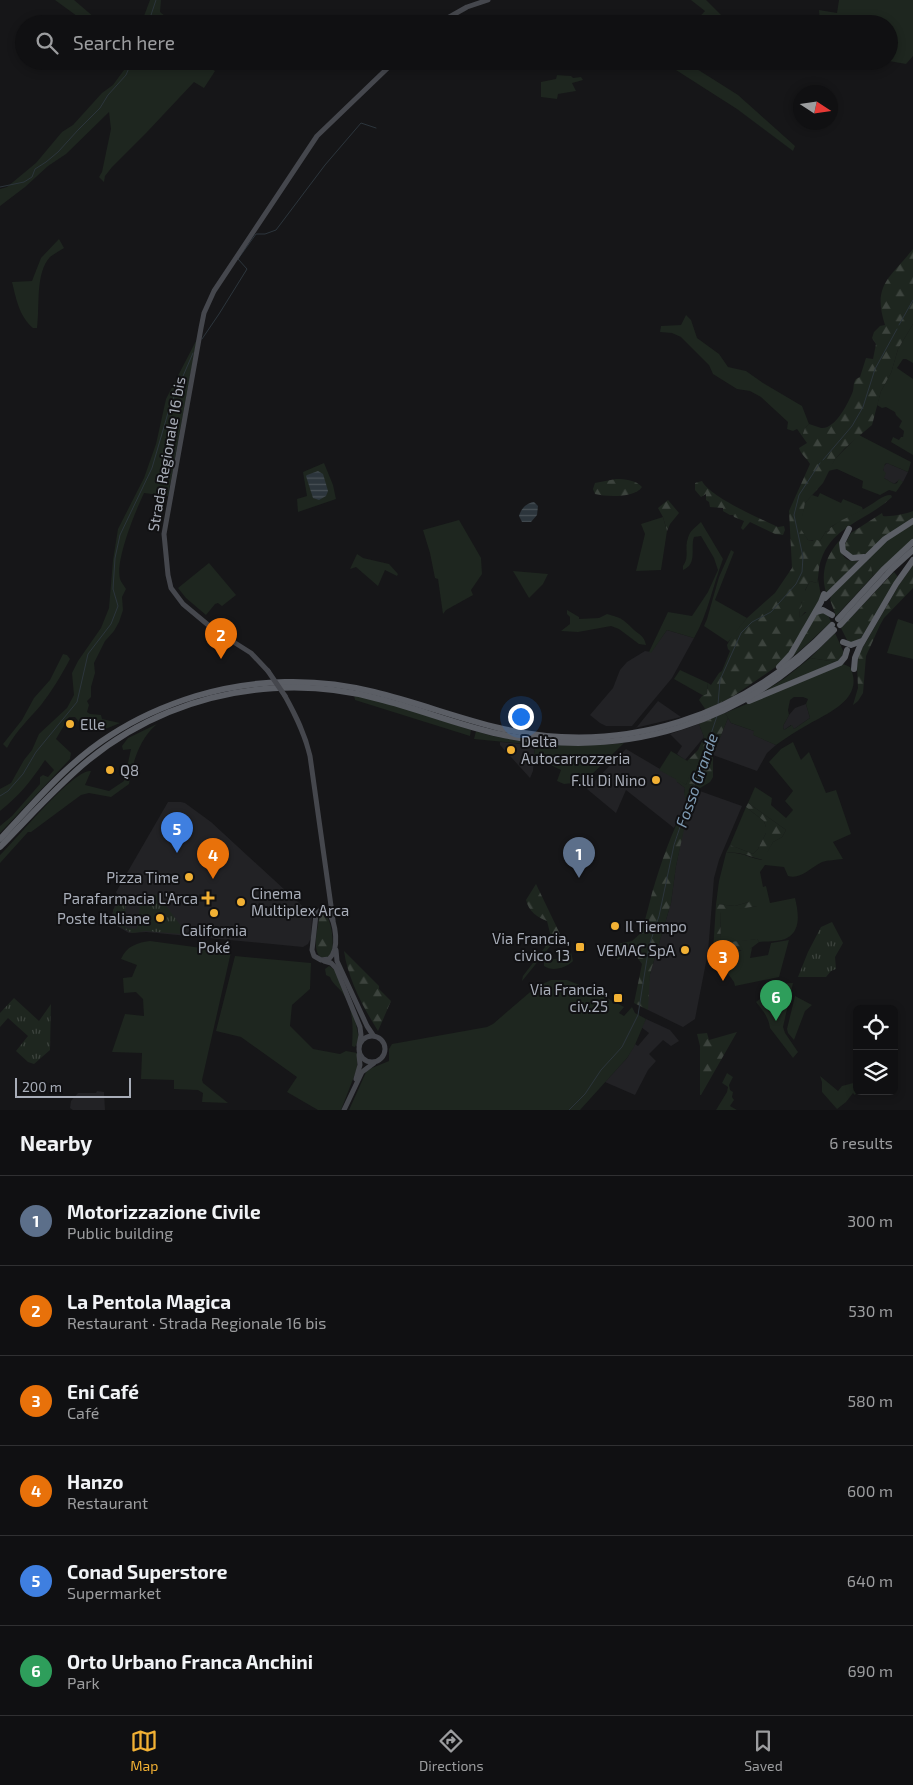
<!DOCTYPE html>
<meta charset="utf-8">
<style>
body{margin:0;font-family:"Exo 2",sans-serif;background:#1e1e20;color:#f1f3f6}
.controls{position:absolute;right:15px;bottom:15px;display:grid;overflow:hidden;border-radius:8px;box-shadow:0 2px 8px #0003}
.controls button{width:45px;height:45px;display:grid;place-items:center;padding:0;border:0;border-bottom:1px solid #303032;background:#101012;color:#f1f3f6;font:25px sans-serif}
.compass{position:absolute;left:793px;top:85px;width:45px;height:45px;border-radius:50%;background:#101012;box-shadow:0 2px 8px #0003;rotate:102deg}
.scale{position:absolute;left:15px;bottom:12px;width:116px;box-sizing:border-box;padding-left:5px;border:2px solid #a8adb8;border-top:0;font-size:14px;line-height:18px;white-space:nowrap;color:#a8adb8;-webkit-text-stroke:4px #111113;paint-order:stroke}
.you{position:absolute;left:520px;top:716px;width:18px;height:18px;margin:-12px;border:4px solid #fff;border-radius:50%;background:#1a73e8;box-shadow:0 0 0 8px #1a73e833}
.badge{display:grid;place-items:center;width:32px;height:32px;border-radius:50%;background:#f2b134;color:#fff;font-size:16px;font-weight:700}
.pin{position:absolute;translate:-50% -41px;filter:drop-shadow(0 1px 2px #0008)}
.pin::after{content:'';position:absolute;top:26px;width:18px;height:15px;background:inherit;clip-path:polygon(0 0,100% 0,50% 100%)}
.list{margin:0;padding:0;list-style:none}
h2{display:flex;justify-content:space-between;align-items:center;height:65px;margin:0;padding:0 20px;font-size:21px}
h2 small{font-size:16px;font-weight:400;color:#9c9d9f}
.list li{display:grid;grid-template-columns:32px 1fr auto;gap:15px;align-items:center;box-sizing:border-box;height:90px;padding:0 20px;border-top:1px solid #303032}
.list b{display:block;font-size:19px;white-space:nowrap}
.list p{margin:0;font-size:16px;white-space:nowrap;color:#9c9d9f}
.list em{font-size:16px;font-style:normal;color:#9c9d9f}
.icon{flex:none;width:28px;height:28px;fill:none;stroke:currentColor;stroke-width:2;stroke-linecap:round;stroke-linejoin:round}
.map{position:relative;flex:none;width:913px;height:1110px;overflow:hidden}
.search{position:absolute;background:#101012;box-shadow:0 2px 8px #0003;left:15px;right:15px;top:15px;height:55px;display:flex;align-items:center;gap:12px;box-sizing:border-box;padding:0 18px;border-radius:28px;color:#9c9d9f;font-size:19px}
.sheet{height:605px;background:#101012}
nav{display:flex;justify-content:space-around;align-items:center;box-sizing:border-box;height:70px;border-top:1px solid #303032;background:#101012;font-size:14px;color:#9c9d9f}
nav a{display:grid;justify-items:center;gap:2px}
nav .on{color:#f2b134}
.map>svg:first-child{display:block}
.built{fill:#222225}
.green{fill:#1e261f;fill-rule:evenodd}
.forest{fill:url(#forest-firs)}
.park{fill:url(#park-tufts)}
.water{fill:url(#water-rules)}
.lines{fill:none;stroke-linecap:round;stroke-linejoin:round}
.stream{stroke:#2c353c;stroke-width:1}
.secondary{stroke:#45474d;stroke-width:5}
.trunk{stroke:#5b5e65;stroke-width:6}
.secondary-bridge{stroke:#45474d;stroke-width:5}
.poi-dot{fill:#f2b134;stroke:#111113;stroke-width:2}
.labels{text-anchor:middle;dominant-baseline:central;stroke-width:4;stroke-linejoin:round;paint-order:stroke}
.street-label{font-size:15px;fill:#a8adb8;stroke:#111113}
.poi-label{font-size:15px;fill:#a8adb8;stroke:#111113;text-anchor:end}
.water-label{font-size:16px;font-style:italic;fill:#7f9bb3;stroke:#111113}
</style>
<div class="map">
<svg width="913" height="1110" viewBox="0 0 913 1110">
<defs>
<pattern id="forest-firs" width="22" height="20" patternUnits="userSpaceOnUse" patternTransform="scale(1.25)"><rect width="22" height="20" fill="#1e261f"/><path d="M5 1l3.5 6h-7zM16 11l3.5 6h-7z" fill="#3c433d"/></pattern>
<pattern id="park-tufts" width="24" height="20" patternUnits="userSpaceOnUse" patternTransform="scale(1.25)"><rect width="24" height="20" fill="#1e261f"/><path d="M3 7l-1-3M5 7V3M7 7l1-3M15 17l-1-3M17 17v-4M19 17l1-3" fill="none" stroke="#3c433d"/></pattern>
<pattern id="water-rules" width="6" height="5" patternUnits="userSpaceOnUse" patternTransform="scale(1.25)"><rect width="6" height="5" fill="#2c353c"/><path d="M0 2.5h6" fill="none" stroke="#485056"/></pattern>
</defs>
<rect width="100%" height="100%" fill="#161618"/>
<!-- built -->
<g class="built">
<polygon points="887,463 908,472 903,482 899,480 894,484 884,478 883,467"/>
<polygon points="667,630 694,638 672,678 632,726 606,726 600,723 590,715 613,688 620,670 627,662 645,651 651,652"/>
<polygon points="658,701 681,717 635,728 637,727"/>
<polygon points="806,704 810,718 794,729 791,725 784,730 783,726 789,715 795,708"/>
<polygon points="728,718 731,723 754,731 754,735 776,745 767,753 757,771 713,755"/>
<polygon points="699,724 704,737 685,760 677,754 682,746 670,734"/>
<polygon points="500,742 535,745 533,771 530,778 500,745"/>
<polygon points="626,749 677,779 677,782 685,788 684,794 687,802 674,828 626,790 616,813 587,789"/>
<polygon points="697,790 742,806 719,860 714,878 708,952 695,1019 683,1027 648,1010 648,990 650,974 671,903 676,866 684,827 689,807"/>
<polygon points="168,802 181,802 185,803 211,822 311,914 312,918 311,938 308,944 303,947 146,932 129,933 117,926 113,921 112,914 118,896 116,892"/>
<polygon points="646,1019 670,1030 679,1041 671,1046 663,1040 649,1054 656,1061 648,1070 635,1095 605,1082 627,1058 635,1044 638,1046 649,1033 641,1027"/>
<polygon points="97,1091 104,1092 105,1110 73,1110 70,1108 71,1101 78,1093 96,1093"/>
</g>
<!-- green -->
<g class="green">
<polygon points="55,0 74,0 102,24 88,24"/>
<polygon points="150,0 161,0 160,12 165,16 163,24 141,24"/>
<polygon points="691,0 706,0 730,24 693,24 705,11"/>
<polygon points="839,0 913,0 913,56 906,64 889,61 889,24 820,24 819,10 837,13"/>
<polygon points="127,61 199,61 215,71 204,88 194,82 147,132 112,167 105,176 104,182 99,177 102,172 111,129 109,112 66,154 48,166 25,187 0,206 0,189 7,187 36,163 62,132 73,125 102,93 113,85 124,70"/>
<polygon points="679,61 689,64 738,95 795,146 793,151 737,109 676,70"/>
<polygon points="557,75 571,76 573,78 581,77 583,80 572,83 576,91 558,94 557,99 541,97 541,82 556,79"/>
<path d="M59,239l5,9c-5,3 -10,6 -14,9 -15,16 -10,50 -13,71h-4c-14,-12 -17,-30 -21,-46l20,-1 9,-23z"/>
<polygon points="686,315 691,320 697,338 719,354 728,367 746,371 763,383 802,406 809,424 805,428 802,436 797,429 793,431 787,429 788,422 761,397 750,391 737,389 713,374 709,365 681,337 672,333 660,332 661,326 681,325"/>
<polygon points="913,324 913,363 906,359 903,359 897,368 913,379 913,455 891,442 893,437 899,440 901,437 903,437 904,431 899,427 902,421 896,415 895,412 886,407 882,408 877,405 881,391 891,373 898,349"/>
<path d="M197,339l-29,157 -24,-3c-8,17 -29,67 -24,86 1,3 4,7 6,10l-4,8 1,13 -4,12 -5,9 -9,10 -11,22 1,10 -4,14v10l-4,4 2,4 -2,7 3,2 11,1 1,4 18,4 -17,7 -7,-5 -16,-2 -5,-6h-6l-13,22 15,14 -1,6 -70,74v-7l12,-10 28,-32v-7l3,-2 5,2 6,-7 -9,-10c-14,21 -25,35 -45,51v-22l11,-6 13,-23 8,-10 7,-16 28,-26 7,-13 -2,-22 6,-12 23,-33 8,-20 4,-48 5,-31 26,-51 12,-34 10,-45z"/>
<polygon points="859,435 911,462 908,472 887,463 885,464 883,470 886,473 884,478 894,484 897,483 899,479 903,482 896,492 889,490 880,495 862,488 863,481 837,469 828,471 835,459"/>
<polygon points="324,463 333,485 336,499 298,512 297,499 307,496 303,472"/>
<polygon points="820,493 841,503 843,499 862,507 863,510 832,526 828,532 826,531 820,541 808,540 799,528 805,503 812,495 818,497"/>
<polygon points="663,517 667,531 661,570 636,571 645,534 641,524"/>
<polygon points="459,520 481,558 482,574 471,590 473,595 446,610 443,614 438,579 435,578 430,553 423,530"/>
<path d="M701,522l22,37c-10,26 -15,55 -29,79l-27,-8 -16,23 -2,-1 19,-40 24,4 16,-24 10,-22 -4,-12 -13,-22 -7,1c-4,11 4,27 -11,33v-4c7,-9 1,-18 5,-28 2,-8 8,-11 13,-16z"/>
<polygon points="913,524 913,540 873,576 871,566 871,559 865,561 890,538"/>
<polygon points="731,550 734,552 715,600 747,618 728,642 704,626 707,619 719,577"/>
<polygon points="357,554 363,558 389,564 398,574 397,576 385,570 378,586 356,567 350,569"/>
<polygon points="209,563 236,595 222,606 218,603 215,604 206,615 186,598 178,588"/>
<polygon points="513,571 548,574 543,584 529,598"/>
<path d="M818,579l3,17 -8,17 -8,-1 -6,7c1,-14 4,-26 11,-38l7,2z"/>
<path d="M567,610l12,7v2l20,-1 8,-4c15,4 16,5 27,16 6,5 10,6 12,15l-7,-1 -20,-15 -8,-3 -33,6 -17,-1 9,-7v-7l-3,-3z"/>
<polygon points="898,619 913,624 913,659 887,653"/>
<path d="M63,654l4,1 3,4c-8,15 -18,32 -29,46 -12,14 -25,26 -34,43l-4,-4 19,-24 12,-22 16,-18z"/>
<polygon points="810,658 838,662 759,695 785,678"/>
<path d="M843,664l7,3c15,31 -20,45 -41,57 -11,6 -22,13 -33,21l-23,-10 1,-4 -23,-8 -6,-10zM794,697h9l5,2 -2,5 4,14 -16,11 -2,-4 -8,5 -1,-4 6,-11 -1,-5 2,-10z"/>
<polygon points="680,670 708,683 707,694 704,696 674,679"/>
<polygon points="354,695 397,706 471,730 470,736 355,700"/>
<path d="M157,724c-18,15 -24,38 -28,60l-18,13 -22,-4 -8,2 -50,37h-3l-28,31v-8c15,-14 74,-87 91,-84l-6,14 24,6 15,-10 7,-32 -8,1 -1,-4 6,-8z"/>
<path d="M476,731c15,6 30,7 46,9 35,5 67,7 102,3l-40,39 -20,2 -7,-3 4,-11 -27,-13 1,-12 -61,-6z"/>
<path d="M793,742l8,18 8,-8 17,41 10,-3 15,44 -18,8 10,17c-7,1 -15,1 -21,3 -11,5 -21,18 -34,14l-4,-9 -19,-2 -5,7 3,15 3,-1 4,17 25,-5c3,13 7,32 -8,40 -7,4 -19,3 -28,4l-2,-3 -36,5 -1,-33 37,-5 -8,-4 -14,4 -19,-2 3,-23 7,-28c14,-2 24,5 36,7l11,-18 9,-5 4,-7 -38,-27 7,-16 17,11 -1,7 15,13 7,-8 -8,-9 8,-10 -24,-29 12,-13z"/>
<polygon points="671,751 694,765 686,785 659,770"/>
<polygon points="746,807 764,821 766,827 766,833 758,849 753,854 730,845"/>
<polygon points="642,932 634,953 630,949 618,960 606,946 632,941"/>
<path d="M789,940l-10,37 -44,9 -1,-4 -18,-25c14,-1 22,-7 36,-9l-2,10 18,-3 3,-12z"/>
<path d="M150,941l81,11 -29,128 1,3 25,20 -26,-1 1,-9 -5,-3 -24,-1v-9l-33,-1 1,-26 -30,-1 13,-38 19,2 -1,-17 -7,-7 -12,1 -1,-15 9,-1 5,-12 -16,-6c6,-13 15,-16 29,-18z"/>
<path d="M571,952l2,9c-7,7 -21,11 -29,5v-5c9,-3 20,-1 27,-9z"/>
<polygon points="235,956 311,963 310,989 292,1005 290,1026 313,1049 340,1054 346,1051 357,1053 357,1069 341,1110 318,1110 287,1092 297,1077 241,1037 216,1031"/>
<path d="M329,966l6,4 19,44 5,25 -4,8 -3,-1c1,-19 2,-37 -10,-54 -4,-5 -10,-9 -12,-15l-4,-2 -1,-6z"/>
<polygon points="551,980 567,980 594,991 624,1007 619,1013 624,1016 632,1007 635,1013 646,1019 634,1047 627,1058 580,1110 349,1110 367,1070 389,1061 389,1049 392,1044 487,1027 493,1024 536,987"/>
<path d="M793,983l-10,44 2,6 13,19 -5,6 -23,-30c-1,-10 -8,-19 -14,-26l16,-12 -1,-6z"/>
<polygon points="795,996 812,1005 805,1011 794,1040 788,1033 787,1029"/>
<polygon points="727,1073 733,1077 729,1085 730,1090 733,1092 732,1097 734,1100 730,1106 737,1110 716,1110 727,1092 728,1087 722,1083"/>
<polygon points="820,1076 838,1091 842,1086 857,1082 857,1091 855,1095 853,1093 846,1102 837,1109 822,1092 822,1082"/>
</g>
<!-- forest -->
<g class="forest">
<path d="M913,249v75l-15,25 -7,24 -10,18 -9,34 -27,23 -10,11 -12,24 -18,20 -5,25 8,12 5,1 1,-2 6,2 6,-10 2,1 2,-2 -1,-1c11,-10 26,-14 38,-22 8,-4 15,-12 24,-12l1,2c-24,23 -60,29 -71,63 -3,8 -2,16 -4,23l-7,-2 -5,9 3,4 -2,7 -5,1 1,4 -2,3 -1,9 10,-8h2l2,3 -23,41 -10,10 -48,33 -26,13 -7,-10 3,-4 5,-2 1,-11 3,2 8,-12 3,-2 8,-20 -2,-2 -1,-4 5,-9 15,-18 28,-25 17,-25 -3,-57 21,-47c-3,-6 -9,-9 -11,-16l8,-5 -5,-7 3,-8 4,-4c4,1 8,3 12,4 14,2 28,-26 32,-37 1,-4 0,-8 3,-12l4,-2 6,-19 7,1 3,-15 -4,-6 2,-6 6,-6 5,-1c-13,-40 5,-47 28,-76z"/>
<path d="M616,479c9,0 20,1 26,8 -7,11 -35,10 -47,7l-2,-5 2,-6z"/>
<path d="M702,481c8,16 59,38 76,46l6,-1 1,4 -2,5 -8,-1 -25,-12 -7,8 -2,-2 3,-7 -10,-4 -1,-2h-3l-7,-4v-3l-13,-1 -1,-5 -3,-2v-6l-5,3 -6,-7v-7z"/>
<polygon points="668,500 679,513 670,524 667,531 663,517 658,508"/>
<path d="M913,511v8l-48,36 -16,2 -5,-11 7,-13 31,-20 1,3c7,1 23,-2 30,-5z"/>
<path d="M841,539c0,14 1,23 17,22l-28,30 -4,1c-6,-20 1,-39 15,-53z"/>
<polygon points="872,559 871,566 873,576 836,616 830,600 831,596 865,561"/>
<polygon points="913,565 913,588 884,618 880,625 866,656 863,693 858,701 853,705 858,688 857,666 859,654 899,585"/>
<polygon points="894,572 898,577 860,640 855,642 848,642 841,628"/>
<polygon points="820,612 828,615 831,622 804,647 792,657 817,614"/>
<polygon points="835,633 844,653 838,662 810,658"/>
<polygon points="725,713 728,718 713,755 713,777 710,782 697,790 690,805 687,803 684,794 685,788 676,781 677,779 686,785 693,765 687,761 698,750 704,737 699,724"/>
<path d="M748,803l38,27 -4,7 -9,5 -10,18c-13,-3 -23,-9 -37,-7l4,-8 23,9 5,-5 8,-16v-6l-2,-6 -18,-14z"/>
<path d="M686,805l3,2 -13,59 -5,37 -21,71 -2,36 -14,-7 8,-39 -8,-11c8,-20 13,-40 18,-60 9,-30 19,-60 34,-88z"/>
<path d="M536,884l24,50 -38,47 1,-5 26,-34 1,-9 -3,-12c-10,-4 -18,-9 -21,-21z"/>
<polygon points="755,895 757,906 720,912 721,943 757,939 759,942 746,952 740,950 729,956 716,957 713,953 716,904 735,906 749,902 749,899"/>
<path d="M325,914c7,7 10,32 6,42l-9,2c-11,-7 -4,-29 -3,-40l2,-3z"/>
<path d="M344,951l35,35v3l12,12 -13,30c-15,-24 -30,-52 -34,-80z"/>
<polygon points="737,1032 701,1095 700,1095 700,1046 697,1034 707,1033 709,1040"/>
</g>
<!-- park -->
<g class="park">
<polygon points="144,894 158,895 181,926 181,934 146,931 132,933 116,924 113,910 119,903 124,902 126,903 124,926 127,928 137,929 141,896"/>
<polygon points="832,922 843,943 835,957 836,969 831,971 826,977 798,977 808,952 821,927"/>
<polygon points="14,998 39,1021 51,1004 50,1050 34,1064 28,1062 16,1051 28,1036 8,1018 0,1027 0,1013"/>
</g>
<!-- water -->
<g class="water">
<polygon points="318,471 323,474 328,491 326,496 319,500 313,498 306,476 307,475"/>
<path d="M534,502l4,4 -1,9 -6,7h-9l-3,-6c2,-7 7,-13 15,-14z"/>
</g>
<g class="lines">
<!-- stream -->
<g class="stream">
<polyline points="148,24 156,0"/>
<polyline points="0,187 24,182 32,177 35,169 46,162 58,152 78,130 100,108 108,95 126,75 132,61"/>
<polyline points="899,325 913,300"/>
<polyline points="202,339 219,314 247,269 238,259 256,234 265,234 276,230 325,165 361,123 376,128"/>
<polyline points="823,460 852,426 863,407 875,369 897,329"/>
<polyline points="718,705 720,680 741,633 752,622 771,612 796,584 802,572 803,557 794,515 799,495 820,463"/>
<polyline points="0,796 8,791 23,774 36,752 77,702 88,654 111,624 118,606 113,589 115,558 120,535 152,468 170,406 193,353"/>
<polyline points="569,1110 585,1094 601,1070 622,1047 638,1015 649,946 659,916 674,845 717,716"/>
</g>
<!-- secondary -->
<g class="secondary">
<polyline points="437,24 467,7 488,0"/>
<polyline points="268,671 251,653 213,629 183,604 171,588 168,575 164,534 201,328 204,313 214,291 317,136 395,61"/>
<path d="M285,696c11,20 20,38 25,60l23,164"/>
<path d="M322,909l6,2c8,12 12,38 1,48l-8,1 -7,-4 -2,-6 4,-36z"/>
<polyline points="336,950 337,961 367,1026 373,1035"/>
<polyline points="324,961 331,963 336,968 360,1027 361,1035 359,1045"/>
<circle cx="372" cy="1049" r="13"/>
<polyline points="356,1079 360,1065 359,1055"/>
<polyline points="344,1110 362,1072 374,1063"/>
</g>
<!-- trunk -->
<g class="trunk">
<polyline points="849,529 842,543 843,551 852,558 864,557"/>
<polyline points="825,598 885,539 913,521"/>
<polyline points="816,612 823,610 832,615"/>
<polyline points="838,619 883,570 913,542"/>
<polyline points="840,625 892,569 913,550"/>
<polyline points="843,642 851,645 862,641"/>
<polyline points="779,667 791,654 821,602 824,594"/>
<polyline points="854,669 855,658 860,646 896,584 913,560"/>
<polyline points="749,701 840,663 845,657 847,650"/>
<path d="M0,839c35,-37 68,-77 111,-104 26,-17 56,-30 85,-39 57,-17 120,-19 178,-4 42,10 83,26 125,36 124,29 246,-11 333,-103"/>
<path d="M0,847c55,-56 93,-104 169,-135 66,-27 141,-32 210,-13 40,10 79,26 120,35 127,28 246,-12 335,-104"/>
</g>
<!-- secondary-bridge -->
<polyline class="secondary-bridge" points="268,671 285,696"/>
</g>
<!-- markers -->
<g class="poi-dot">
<circle cx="70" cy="724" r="5"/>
<circle cx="511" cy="750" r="5"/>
<circle cx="110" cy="770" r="5"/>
<circle cx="656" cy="780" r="5"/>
<circle cx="189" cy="877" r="5"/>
<path d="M205.5 890.5h5v5h5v5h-5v5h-5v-5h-5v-5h5z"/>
<circle cx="241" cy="902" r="5"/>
<circle cx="214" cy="913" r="5"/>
<circle cx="160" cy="918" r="5"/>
<circle cx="615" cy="926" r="5"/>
<rect x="575" y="942" width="10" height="10" rx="2.5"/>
<circle cx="685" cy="950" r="5"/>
<rect x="613" y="993" width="10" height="10" rx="2.5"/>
</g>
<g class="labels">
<!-- street labels -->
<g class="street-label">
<text transform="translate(166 454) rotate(-80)">Strada Regionale 16 bis</text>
</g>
<!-- poi labels -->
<g class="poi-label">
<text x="80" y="724" text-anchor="start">Elle</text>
<text x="521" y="741" text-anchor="start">Delta<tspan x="521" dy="17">Autocarrozzeria</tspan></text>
<text x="120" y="770" text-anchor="start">Q8</text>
<text x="646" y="780">F.lli Di Nino</text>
<text x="179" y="877">Pizza Time</text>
<text x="251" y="893" text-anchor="start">Cinema<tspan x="251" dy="17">Multiplex Arca</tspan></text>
<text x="198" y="898">Parafarmacia L'Arca</text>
<text x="150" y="918">Poste Italiane</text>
<text x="625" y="926" text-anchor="start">Il Tiempo</text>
<text x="214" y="930" text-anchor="middle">California<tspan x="214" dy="17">Poké</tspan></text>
<text x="570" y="938">Via Francia,<tspan x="570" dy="17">civico 13</tspan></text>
<text x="675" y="950">VEMAC SpA</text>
<text x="608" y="989">Via Francia,<tspan x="608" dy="17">civ.25</tspan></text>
</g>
<!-- water labels -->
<g class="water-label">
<text transform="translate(696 780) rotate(-71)">Fosso Grande</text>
</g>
</g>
</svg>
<div class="controls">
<button><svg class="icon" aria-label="locate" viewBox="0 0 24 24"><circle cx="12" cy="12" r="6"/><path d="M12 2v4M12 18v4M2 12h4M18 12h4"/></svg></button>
<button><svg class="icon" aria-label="layers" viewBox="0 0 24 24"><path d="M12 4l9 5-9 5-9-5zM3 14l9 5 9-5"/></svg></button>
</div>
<svg class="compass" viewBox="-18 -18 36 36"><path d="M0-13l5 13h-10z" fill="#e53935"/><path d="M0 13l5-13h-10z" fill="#9c9d9f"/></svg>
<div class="scale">200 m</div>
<div class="you"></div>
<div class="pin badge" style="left:579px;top:878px;background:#5c6f8a">1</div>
<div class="pin badge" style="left:221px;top:659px;background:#e8710a">2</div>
<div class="pin badge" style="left:723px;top:981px;background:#e8710a">3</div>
<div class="pin badge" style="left:213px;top:879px;background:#e8710a">4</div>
<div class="pin badge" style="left:177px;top:853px;background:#3f7fe0">5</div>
<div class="pin badge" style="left:776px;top:1021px;background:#2e9e5b">6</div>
<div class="search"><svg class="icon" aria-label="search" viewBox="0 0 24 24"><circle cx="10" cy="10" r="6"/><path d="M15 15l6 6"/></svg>Search here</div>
</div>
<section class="sheet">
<h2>Nearby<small>6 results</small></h2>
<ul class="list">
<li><span class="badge" style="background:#5c6f8a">1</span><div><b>Motorizzazione Civile</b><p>Public building</p></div><em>300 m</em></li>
<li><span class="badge" style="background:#e8710a">2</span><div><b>La Pentola Magica</b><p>Restaurant · Strada Regionale 16 bis</p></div><em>530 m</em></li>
<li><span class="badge" style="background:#e8710a">3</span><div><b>Eni Café</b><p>Café</p></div><em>580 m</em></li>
<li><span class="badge" style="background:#e8710a">4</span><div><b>Hanzo</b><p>Restaurant</p></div><em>600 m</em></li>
<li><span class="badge" style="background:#3f7fe0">5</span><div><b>Conad Superstore</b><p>Supermarket</p></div><em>640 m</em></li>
<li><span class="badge" style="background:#2e9e5b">6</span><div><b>Orto Urbano Franca Anchini</b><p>Park</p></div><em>690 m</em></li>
</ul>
</section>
<nav>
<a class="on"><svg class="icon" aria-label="map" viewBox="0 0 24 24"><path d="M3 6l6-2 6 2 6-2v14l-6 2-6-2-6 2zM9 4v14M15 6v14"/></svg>Map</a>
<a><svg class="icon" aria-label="directions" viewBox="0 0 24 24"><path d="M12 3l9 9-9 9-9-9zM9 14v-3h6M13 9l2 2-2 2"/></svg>Directions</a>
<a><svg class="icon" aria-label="saved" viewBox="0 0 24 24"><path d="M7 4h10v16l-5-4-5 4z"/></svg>Saved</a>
</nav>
